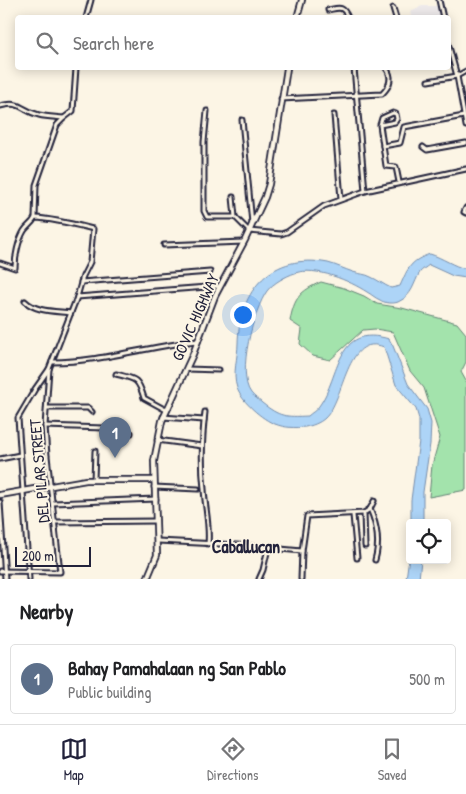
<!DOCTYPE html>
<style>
body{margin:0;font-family:"Patrick Hand",sans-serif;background:#f6f6f6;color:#202124}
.controls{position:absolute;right:15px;bottom:15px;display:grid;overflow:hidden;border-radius:5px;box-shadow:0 2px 12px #0003}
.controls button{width:45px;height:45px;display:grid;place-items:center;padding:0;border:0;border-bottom:1px solid #e0e0e0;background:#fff;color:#202124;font:25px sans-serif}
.scale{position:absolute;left:15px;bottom:12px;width:76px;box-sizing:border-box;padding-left:5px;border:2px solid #22223b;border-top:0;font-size:14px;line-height:18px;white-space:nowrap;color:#22223b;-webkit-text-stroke:4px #fcf5e5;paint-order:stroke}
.you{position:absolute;left:242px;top:314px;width:18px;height:18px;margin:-12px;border:4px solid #fff;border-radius:50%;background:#1a73e8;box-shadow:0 0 0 8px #1a73e833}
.badge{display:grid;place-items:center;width:32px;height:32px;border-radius:50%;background:#22223b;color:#fff;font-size:16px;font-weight:700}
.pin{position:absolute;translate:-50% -41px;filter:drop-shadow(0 1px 2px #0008)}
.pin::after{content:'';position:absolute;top:26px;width:18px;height:15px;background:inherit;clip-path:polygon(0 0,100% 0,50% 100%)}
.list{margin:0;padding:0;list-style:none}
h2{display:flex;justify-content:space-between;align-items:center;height:65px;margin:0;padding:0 20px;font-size:21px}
h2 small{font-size:16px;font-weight:400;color:#757577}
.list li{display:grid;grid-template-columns:32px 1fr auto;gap:15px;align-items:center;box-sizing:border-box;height:70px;margin:0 10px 10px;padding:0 10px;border:1px solid #e0e0e0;border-radius:5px}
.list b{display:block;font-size:19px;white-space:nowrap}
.list p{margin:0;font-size:16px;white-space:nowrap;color:#757577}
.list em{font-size:16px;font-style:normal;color:#757577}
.icon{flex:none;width:28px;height:28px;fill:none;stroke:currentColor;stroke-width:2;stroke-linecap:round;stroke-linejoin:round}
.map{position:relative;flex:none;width:466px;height:579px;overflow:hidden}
.search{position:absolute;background:#fff;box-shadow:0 2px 12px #0003;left:15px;right:15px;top:15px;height:55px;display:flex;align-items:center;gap:12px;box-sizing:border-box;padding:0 18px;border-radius:5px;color:#757577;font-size:19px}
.sheet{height:145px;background:#fff}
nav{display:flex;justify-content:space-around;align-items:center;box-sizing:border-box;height:70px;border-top:1px solid #e0e0e0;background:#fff;font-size:14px;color:#757577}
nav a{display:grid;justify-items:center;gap:2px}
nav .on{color:#22223b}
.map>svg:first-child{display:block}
.built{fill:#eeeaeb}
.green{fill:#a3e3ac;stroke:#628274}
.water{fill:#add4f7;stroke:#758dac}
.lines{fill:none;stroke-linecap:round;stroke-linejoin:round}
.minor-casing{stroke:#22223b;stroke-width:7}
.major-casing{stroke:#22223b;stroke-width:8}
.minor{stroke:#fcf5e5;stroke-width:3}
.major{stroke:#fcf5e5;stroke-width:4.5}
.labels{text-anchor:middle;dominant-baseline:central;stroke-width:4;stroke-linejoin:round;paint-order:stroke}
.street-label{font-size:16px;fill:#22223b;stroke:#fcf5e5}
.neighbourhood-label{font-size:18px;font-weight:bold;fill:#22223b;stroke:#fcf5e5}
</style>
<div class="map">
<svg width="466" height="579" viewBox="0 0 466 579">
<rect width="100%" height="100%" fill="#fcf5e5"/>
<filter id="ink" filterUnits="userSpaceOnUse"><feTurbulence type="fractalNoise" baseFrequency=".02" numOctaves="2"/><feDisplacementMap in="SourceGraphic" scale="10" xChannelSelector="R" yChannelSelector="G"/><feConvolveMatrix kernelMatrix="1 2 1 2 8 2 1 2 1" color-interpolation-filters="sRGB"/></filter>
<g filter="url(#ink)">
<!-- built -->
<polygon class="built" points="422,6 438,6 442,17 411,17 410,11"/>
<!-- green -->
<path class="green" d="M321,282l23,6 20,8 13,8 25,4 55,15 9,11v28l-5,10 5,9v109l-37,7 3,-32 8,-28 -16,-49 -14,-17 -17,-39 -18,-3 -12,1 -33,30 -17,-4 -13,-12 2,-15 -12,-8c4,-23 10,-30 31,-39z"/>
<!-- water -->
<g class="water">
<path d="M430,254c13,4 23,12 36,15v9l-13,-2 -24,-11c-3,2 -7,5 -9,7 -7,12 -7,23 -22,30 -5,2 -14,1 -18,-2 -5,-2 -9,-6 -13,-8 -17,-11 -51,-26 -72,-19 -9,3 -22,10 -28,18 -13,18 -31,83 -16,102 3,4 8,7 11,10 18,14 23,14 46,13 3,-3 9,-6 11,-10 22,-30 16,-83 70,-67l4,7 15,38 19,25 4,14 -1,21 -7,48v31h-12v-23l8,-59v-22l-3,-10 -20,-24 -12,-38c-38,-15 -39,52 -59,71 -5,5 -14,8 -20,9 -10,1 -20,1 -30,-3 -12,-4 -34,-23 -38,-36 -5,-14 1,-31 1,-45 1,-53 34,-91 90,-80 8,2 16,6 25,9 6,2 13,2 18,5 7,3 13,8 20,11l9,-2c8,-18 10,-25 30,-32z"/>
<polygon points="410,550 410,560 421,560 419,579 406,579"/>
</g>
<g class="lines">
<defs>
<g id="minor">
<polyline points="439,0 443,18"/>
<polyline points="393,8 396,18"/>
<path d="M328,10c11,-2 15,-5 20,8"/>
<polyline points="86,18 91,0"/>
<polyline points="448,43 457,76 466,126"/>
<polyline points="354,68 365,191"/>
<polyline points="428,81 457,76 466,71"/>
<path d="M281,99l101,-5c8,-8 11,-17 4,-26"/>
<path d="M0,106c22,-6 21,5 39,9 8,2 17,2 25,3l9,-7 3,-43"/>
<polyline points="207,111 204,142 204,211 207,217 235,217"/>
<polyline points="334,115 341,199"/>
<polyline points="242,120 252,223"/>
<polyline points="380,125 395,122 397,119 396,114 393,113 382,118 380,125 386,166 396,167 399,182"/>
<polyline points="383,146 400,143 404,127 464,116"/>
<polyline points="423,147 427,150 466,143"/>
<polyline points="233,197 235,217 249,231 281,234 287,232 324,206 365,191 466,169"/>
<polyline points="466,208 464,212 466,213"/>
<polyline points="35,218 36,185 57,125 64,118"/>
<polyline points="164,245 244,242"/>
<path d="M0,263l15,5c0,-11 3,-27 9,-37 3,-5 8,-7 11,-13 19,1 38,6 58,11l-3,33 -7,14 -6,21"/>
<polyline points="81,282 210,272"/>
<path d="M25,301c11,11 30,10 46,12"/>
<path d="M52,362c49,0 97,-16 146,-21"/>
<polyline points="187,369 219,370"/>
<path d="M116,374c20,5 22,4 28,24l22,12"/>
<polyline points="47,408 88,408 92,412"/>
<path d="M205,412c-3,26 -4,51 -1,77 1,19 6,36 4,55"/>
<polyline points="163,417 204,420"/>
<polyline points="45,426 104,428 131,433"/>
<polyline points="157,440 202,446"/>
<polyline points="0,459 20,455"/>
<polyline points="94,480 95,451"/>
<polyline points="154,487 198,489"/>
<polyline points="0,502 5,579"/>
<polyline points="53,503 156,499"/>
<path d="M370,509c7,16 10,34 5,51"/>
<polyline points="364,513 365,546"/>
<polyline points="353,515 357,558"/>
<polyline points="55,522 156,521"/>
<polyline points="158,541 238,545 302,551 307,516 364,513 370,509 374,501"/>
<polyline points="0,571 60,572 47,456 45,426 49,369 77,297 220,286"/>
<polyline points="29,579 18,418 35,389 49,369"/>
<polyline points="259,579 263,570 268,548"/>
<polyline points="301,579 302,551"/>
</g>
<g id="major">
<polyline points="297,18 302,0"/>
<polyline points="0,495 86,480 154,480"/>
<polyline points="147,579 157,555 154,461 162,421 193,354 215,296 245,240 265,197 269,184 287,68"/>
</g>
</defs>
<!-- minor casing -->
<use href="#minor" class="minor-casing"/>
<!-- major casing -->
<use href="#major" class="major-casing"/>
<!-- minor -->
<use href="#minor" class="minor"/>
<!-- major -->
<use href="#major" class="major"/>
</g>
</g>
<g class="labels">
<!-- street labels -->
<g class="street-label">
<text transform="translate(195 317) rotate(-66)">GOVIC HIGHWAY</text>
<text transform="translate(39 471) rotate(-95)">DEL PILAR STREET</text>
</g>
<!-- neighbourhood labels -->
<g class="neighbourhood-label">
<text x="246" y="546">Caballucan</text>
</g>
</g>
</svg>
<div class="controls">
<button><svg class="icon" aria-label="locate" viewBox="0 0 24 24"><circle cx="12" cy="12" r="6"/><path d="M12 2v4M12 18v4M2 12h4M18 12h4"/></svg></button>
</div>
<div class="scale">200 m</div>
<div class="you"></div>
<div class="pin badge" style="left:115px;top:458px;background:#5c6f8a">1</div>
<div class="search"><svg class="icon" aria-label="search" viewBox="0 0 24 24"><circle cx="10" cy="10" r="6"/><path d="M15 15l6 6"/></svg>Search here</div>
</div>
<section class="sheet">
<h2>Nearby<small></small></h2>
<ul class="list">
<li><span class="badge" style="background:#5c6f8a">1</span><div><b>Bahay Pamahalaan ng San Pablo</b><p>Public building</p></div><em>500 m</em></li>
</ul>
</section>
<nav>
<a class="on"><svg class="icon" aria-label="map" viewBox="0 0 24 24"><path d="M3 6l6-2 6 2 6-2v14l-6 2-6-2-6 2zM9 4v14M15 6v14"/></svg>Map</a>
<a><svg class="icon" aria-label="directions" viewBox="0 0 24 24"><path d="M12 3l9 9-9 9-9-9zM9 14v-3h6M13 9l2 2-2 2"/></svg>Directions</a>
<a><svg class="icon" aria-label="saved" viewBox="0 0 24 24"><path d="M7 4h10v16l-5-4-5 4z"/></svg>Saved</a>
</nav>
